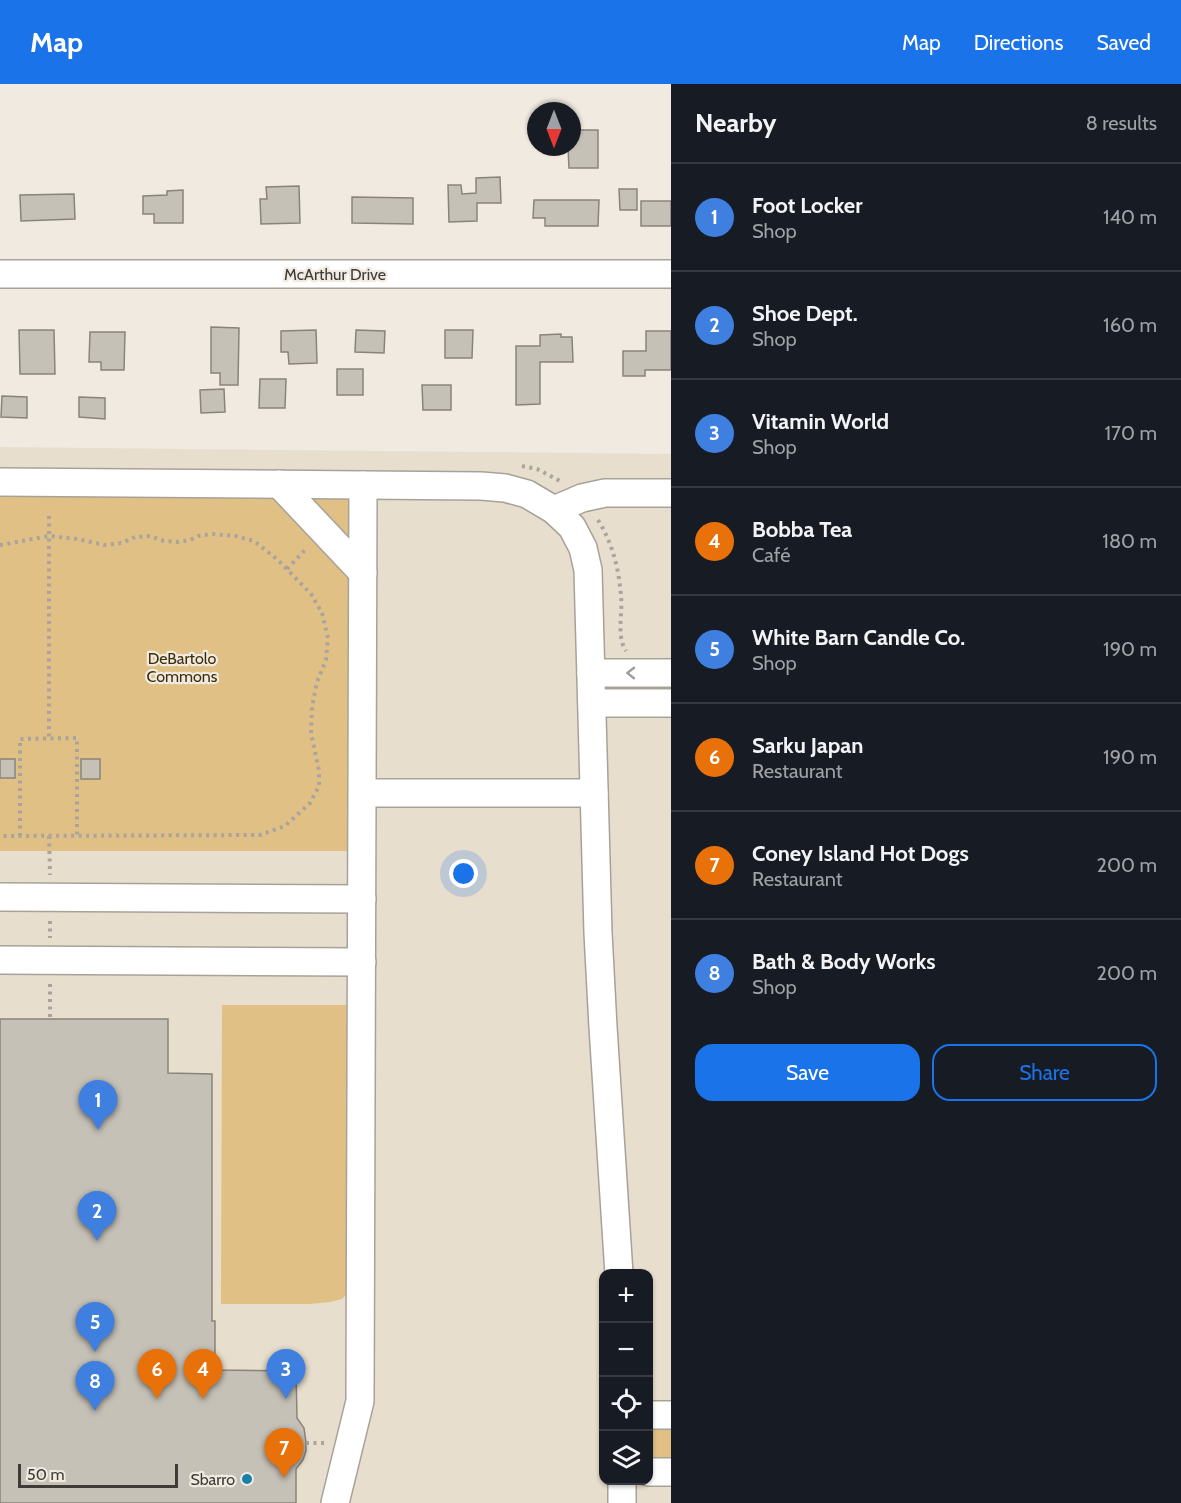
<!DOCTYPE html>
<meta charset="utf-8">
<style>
body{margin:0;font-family:Cabin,sans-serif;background:#20242c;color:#f1f3f6}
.controls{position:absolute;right:18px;bottom:18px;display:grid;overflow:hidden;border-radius:12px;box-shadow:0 2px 4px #0004}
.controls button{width:54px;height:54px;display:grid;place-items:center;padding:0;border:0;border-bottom:2px solid #363941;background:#171b24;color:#f1f3f6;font:30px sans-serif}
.compass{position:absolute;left:527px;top:18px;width:54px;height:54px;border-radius:50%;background:#171b24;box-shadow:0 2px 4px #0004;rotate:180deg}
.scale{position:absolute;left:18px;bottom:15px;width:160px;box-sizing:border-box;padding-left:6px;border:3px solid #3e3b38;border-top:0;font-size:16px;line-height:21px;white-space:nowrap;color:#3e3b38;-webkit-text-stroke:4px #f0eae0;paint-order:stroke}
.you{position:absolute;left:464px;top:790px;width:21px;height:21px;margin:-15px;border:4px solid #fff;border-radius:50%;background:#1a73e8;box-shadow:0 0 0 9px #1a73e833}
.badge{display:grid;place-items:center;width:39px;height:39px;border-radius:50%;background:#1a73e8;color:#fff;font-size:20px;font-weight:700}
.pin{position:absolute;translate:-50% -50px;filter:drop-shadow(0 2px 3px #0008)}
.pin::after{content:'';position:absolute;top:32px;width:21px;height:18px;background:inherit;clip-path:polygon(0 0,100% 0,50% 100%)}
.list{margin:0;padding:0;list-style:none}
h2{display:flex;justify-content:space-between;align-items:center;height:78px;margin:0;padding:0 24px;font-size:26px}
h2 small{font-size:20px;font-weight:400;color:#9ea1a6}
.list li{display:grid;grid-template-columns:39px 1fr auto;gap:18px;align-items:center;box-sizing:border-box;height:108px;padding:0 24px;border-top:2px solid #363941}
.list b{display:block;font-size:22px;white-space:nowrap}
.list p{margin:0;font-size:20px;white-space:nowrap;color:#9ea1a6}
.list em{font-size:20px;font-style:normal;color:#9ea1a6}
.actions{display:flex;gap:12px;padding:18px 24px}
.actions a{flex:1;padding:14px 0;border:2px solid #1a73e8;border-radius:18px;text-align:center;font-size:21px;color:#1a73e8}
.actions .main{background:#1a73e8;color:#fff}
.icon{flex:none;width:33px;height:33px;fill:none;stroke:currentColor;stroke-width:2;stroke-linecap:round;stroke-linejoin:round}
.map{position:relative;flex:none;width:671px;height:1419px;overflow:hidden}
header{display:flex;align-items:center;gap:36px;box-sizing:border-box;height:84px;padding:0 30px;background:#1a73e8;color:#fff}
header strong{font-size:28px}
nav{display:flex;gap:33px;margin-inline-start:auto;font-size:21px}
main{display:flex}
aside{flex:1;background:#171b24}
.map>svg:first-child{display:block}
.built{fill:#e7decd;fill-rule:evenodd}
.green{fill:#e0c085}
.building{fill:#c6c1b7;stroke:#89847b;stroke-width:1.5}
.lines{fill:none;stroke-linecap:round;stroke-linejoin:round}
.minor-casing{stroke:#a7a299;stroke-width:30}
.path{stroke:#a9a49d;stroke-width:4;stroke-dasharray:3 4.5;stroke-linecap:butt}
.minor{stroke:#fff;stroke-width:27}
.oneway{stroke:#9e9d9c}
.poi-dot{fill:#1980aa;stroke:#f0eae0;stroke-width:2}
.labels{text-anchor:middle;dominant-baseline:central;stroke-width:4.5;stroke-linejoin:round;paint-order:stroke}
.street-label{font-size:16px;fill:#3e3b38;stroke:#f0eae0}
.park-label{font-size:16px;fill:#3e2d0a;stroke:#f0eae0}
.poi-label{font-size:16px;fill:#3e3b38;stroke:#f0eae0;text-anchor:end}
</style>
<header>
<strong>Map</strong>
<nav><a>Map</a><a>Directions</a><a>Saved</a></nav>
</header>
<main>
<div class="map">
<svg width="671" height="1419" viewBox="0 0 671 1419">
<rect width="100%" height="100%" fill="#f0eae0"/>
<!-- built -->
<path class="built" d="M0,363l671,7v1049h-671zM604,1190h44v206h-44z"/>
<!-- green -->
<g class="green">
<polygon points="0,398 363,401 362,767 0,767"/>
<polygon points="222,921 349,921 350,1205 346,1211 342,1215 330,1218 309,1220 221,1220"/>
<polygon points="648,1331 671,1331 671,1388 649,1388"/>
</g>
<!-- building -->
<g class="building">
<polygon points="572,46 598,46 598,84 569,84 568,63 572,63"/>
<polygon points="500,93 501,119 477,119 477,137 449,138 448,101 461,101 462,110 476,109 476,94"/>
<polygon points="299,102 300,139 261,140 260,115 267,115 266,103"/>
<polygon points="619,105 637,105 637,126 620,126"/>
<polygon points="183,106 183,139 154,139 154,130 143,130 143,112 167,111 167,107"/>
<polygon points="74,110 75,135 21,137 20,111"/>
<polygon points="352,113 413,114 413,140 352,139"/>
<polygon points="534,116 599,116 598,142 545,142 545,134 533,134"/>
<rect x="641" y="117" width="30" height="25"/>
<polygon points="211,243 239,244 238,301 220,301 220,289 211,289"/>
<polygon points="19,246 54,246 55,290 20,290"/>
<polygon points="316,246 317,279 289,280 288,268 281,268 281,247"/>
<polygon points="356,246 385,247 384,269 355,268"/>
<polygon points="445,246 473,246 472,274 445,274"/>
<polygon points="646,247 671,247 671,286 645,286 645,292 623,292 623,267 646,267"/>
<polygon points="90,248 125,248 124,286 101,286 101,278 89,278"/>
<polygon points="561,250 561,253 572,253 573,278 540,278 540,320 516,321 516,262 540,262 540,251"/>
<rect x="337" y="285" width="26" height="26"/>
<polygon points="260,295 286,295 285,324 259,324"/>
<polygon points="422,301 451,301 451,326 423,326"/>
<polygon points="224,305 225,328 201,329 200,306"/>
<polygon points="2,312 27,313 27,334 1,333"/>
<polygon points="79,313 105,314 105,335 79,333"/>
<rect x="0" y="675" width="15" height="19"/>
<rect x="81" y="675" width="19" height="20"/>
<polygon points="0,935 168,935 168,989 212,990 212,1237 215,1237 215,1286 296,1287 297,1334 304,1344 306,1359 306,1367 303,1376 296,1385 296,1419 0,1419"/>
</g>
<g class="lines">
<defs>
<g id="minor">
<polyline points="0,190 671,190"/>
<polyline points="0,398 363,401 481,402 505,404 527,410 554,426 572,443 583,464 588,486 598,849 603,943 619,1190"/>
<polyline points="279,400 363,489"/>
<polyline points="554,426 582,414 605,409 671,409"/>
<polyline points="591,589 671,589"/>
<polyline points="592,619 671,619"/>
<polyline points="363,709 594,709"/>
<polyline points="0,813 362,815"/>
<polyline points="0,876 362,878"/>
<polyline points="648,1331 671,1331"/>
<polyline points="648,1388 671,1388"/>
<polyline points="335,1419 360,1317 363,401"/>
<polyline points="622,1419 622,1396"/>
</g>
</defs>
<!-- minor casing -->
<use href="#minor" class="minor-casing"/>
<!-- path -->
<g class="path">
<polyline points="522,382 537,385 562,398"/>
<polyline points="49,432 49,655"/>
<path d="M598,436c14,22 21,49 23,76 2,17 -5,40 5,55"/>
<polyline points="0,461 49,452 77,455 105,461 122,459 135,453 150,452 164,457 178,458 190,456 198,452 212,450 235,452 254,457 278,476 311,510 322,529 328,554 326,576 317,598 312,623 311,649 319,687 319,702 310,719 285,742 260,751 0,752"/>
<polyline points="287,485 307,464"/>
<polyline points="20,752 20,655 77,654 77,752"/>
<polyline points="49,752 50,791"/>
<polyline points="50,837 50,854"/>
<polyline points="50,900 50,935"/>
<polyline points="306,1359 326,1359"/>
</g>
<!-- minor -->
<use href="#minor" class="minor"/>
</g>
<!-- one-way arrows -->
<defs><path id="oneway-chevron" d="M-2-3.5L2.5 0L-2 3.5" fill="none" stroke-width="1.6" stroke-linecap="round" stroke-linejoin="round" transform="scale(1.5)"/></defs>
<use class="oneway" href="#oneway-chevron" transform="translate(631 589) rotate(-179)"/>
<!-- markers -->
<circle class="poi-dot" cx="247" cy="1395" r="6"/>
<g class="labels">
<!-- street labels -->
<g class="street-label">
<text x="335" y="190">McArthur Drive</text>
</g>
<!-- park labels -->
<g class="park-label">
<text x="182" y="574">DeBartolo<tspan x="182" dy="18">Commons</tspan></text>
</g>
<!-- poi labels -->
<g class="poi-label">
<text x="235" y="1395">Sbarro</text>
</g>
</g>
</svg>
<div class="controls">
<button>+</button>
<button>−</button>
<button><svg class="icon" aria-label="locate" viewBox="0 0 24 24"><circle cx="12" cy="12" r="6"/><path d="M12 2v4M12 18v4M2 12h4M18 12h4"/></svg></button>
<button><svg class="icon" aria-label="layers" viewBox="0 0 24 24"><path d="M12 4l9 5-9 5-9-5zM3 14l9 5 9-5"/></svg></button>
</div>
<svg class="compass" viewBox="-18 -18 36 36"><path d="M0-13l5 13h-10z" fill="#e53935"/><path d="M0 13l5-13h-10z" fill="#9ea1a6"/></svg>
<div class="scale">50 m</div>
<div class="you"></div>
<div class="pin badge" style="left:98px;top:1046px;background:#3f7fe0">1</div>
<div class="pin badge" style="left:97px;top:1157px;background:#3f7fe0">2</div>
<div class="pin badge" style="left:286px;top:1315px;background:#3f7fe0">3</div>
<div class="pin badge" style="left:203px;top:1315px;background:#e8710a">4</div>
<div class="pin badge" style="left:95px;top:1268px;background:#3f7fe0">5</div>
<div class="pin badge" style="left:157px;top:1315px;background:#e8710a">6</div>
<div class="pin badge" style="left:284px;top:1394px;background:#e8710a">7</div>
<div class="pin badge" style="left:95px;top:1327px;background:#3f7fe0">8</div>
</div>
<aside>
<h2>Nearby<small>8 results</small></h2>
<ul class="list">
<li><span class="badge" style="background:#3f7fe0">1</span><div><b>Foot Locker</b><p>Shop</p></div><em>140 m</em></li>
<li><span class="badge" style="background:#3f7fe0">2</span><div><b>Shoe Dept.</b><p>Shop</p></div><em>160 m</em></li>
<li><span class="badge" style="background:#3f7fe0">3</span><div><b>Vitamin World</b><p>Shop</p></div><em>170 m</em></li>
<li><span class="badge" style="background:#e8710a">4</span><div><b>Bobba Tea</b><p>Café</p></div><em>180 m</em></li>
<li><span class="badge" style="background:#3f7fe0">5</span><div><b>White Barn Candle Co.</b><p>Shop</p></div><em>190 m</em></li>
<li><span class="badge" style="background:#e8710a">6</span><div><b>Sarku Japan</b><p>Restaurant</p></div><em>190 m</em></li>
<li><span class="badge" style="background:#e8710a">7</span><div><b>Coney Island Hot Dogs</b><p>Restaurant</p></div><em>200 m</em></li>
<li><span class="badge" style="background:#3f7fe0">8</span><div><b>Bath &amp; Body Works</b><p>Shop</p></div><em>200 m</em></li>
</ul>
<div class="actions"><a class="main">Save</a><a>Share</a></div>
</aside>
</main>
